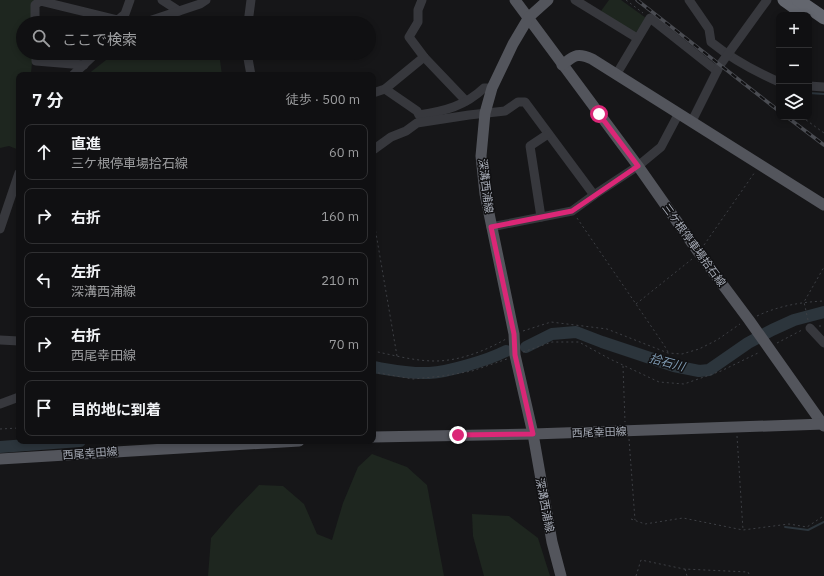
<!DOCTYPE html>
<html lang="ja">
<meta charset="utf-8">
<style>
body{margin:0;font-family:"IBM Plex Sans","Noto Sans JP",sans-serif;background:#19191b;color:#f1f3f6}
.controls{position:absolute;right:12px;top:12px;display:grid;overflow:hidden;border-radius:8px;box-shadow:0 2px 6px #0003}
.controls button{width:36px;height:36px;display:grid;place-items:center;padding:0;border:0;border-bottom:1px solid #303032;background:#101012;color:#f1f3f6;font:20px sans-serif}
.stop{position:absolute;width:12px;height:12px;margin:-9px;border:3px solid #db2777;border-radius:50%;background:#fff}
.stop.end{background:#db2777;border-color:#fff;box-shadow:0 1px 4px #0008}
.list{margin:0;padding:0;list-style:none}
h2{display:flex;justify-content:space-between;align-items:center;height:52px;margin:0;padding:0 16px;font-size:17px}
h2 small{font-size:13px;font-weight:400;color:#9c9d9f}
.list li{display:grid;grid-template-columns:26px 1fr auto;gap:12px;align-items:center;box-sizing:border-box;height:56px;margin:0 8px 8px;padding:0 8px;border:1px solid #303032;border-radius:8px}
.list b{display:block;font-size:15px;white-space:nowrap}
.list p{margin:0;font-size:13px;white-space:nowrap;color:#9c9d9f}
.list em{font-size:13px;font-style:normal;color:#9c9d9f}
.icon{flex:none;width:22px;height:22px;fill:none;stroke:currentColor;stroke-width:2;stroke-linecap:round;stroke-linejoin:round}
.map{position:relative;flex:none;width:824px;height:576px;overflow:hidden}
.search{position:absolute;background:#101012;box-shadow:0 2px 6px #0003;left:16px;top:16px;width:360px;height:44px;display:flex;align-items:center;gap:10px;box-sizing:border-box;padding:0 14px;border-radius:22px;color:#9c9d9f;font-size:15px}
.panel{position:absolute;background:#101012;box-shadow:0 2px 6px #0003;left:16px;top:72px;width:360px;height:372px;border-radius:8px}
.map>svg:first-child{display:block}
.green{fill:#1e261f}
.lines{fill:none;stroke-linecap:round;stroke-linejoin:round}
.stream{stroke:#2c353c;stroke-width:2}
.river{stroke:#2c353c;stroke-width:12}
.path{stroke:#3d3f44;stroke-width:1;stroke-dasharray:2 3;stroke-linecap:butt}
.minor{stroke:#37383d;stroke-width:9}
.major{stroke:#53555c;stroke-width:11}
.highway{stroke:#63666e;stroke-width:13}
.rail-casing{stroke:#4a4c52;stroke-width:3.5}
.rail{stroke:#111113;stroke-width:2;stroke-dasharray:6;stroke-linecap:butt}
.route{stroke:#db2777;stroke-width:5}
.labels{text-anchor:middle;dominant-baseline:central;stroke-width:3;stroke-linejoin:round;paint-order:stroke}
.street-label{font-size:11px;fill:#a8adb8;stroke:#111113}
.water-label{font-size:12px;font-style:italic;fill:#7f9bb3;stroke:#111113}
</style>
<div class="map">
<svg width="824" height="576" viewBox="0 0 824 576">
<rect width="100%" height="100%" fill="#161618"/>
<!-- green -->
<g class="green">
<polygon points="0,0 36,0 35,23 23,23 23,53 33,53 31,73 41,75 19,75 19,150 9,146 0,148"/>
<polygon points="609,0 621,0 646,18 635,34 601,11"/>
<polygon points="115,53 219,53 222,75 87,75"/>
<polygon points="372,454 407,467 427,485 444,576 208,576 211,538 235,510 259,485 283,486 304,504 317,534 332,540 343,503 358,467"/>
<polygon points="472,514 509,516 538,538 550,576 484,576 473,536"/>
</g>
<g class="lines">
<!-- stream -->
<g class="stream">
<polyline points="809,93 824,94"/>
<polyline points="785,527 808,530 824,522"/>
</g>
<!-- river -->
<g class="river">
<polyline points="526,347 552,334 576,332 602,342 674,366 699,371 709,370 748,343 772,330 794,320 824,312"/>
<path d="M373,367c18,3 37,7 56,6 20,-1 59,-13 77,-22"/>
<polyline points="0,447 80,441"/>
</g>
<!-- path -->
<g class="path">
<polyline points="626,0 643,13"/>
<polyline points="802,117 824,133"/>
<polyline points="373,216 397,356"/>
<polyline points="577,218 664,345 668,352"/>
<polyline points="704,245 755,172"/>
<polyline points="636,304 692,259"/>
<path d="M757,316c21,-10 44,-14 67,-15"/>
<polyline points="808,320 804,302 824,267"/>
<polyline points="819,326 824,326"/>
<polyline points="523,331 551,322 607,329 668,353 682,354 699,349 717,340 740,324"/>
<polyline points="777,343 802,330"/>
<path d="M373,351c20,4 41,10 62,10 24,0 50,-10 71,-22"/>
<polyline points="523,352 552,342 579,342 610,359 659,382 684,384 721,371 760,352"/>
<polyline points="623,366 625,422"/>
<polyline points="373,372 413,379 443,376 472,371 507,359"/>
<polyline points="0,429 19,428"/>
<polyline points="737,436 743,530"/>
<polyline points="629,439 635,520"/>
<polyline points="631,519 645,524 683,518 743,530 789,524 807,527 822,517 824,518"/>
<polyline points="685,569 687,576"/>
<polyline points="636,576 641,560 684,569 748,572 750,576"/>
</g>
<!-- minor -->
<g class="minor">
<polyline points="162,0 179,11"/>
<polyline points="575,0 637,38"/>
<path d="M689,0l20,29 2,13c21,17 43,29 68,40"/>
<polyline points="35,23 35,5 40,1 118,20 125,14 130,0"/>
<polyline points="143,23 200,4 206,0"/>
<polyline points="248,23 251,0"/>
<polyline points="36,53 36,61 84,65"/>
<polyline points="247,53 251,75"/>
<polyline points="424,57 466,101"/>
<polyline points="73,75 96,53"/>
<polyline points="616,75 650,18 717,71"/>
<polyline points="809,86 824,87"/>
<path d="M385,89l32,22 2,4c26,-4 46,-9 65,-27h8"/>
<polyline points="373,93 385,89 424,57 409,37 418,22 418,10 422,0"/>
<polyline points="692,121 720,65 767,0"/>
<polyline points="373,150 391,137 406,131 417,123 469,115 505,111 518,102 525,102 594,195 638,166 661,147 679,113"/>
<polyline points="541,217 530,146 548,134"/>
<polyline points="491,227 572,211 594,195"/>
<polyline points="0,229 19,173"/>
<polyline points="810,328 824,343"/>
<polyline points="0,340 19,341"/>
<polyline points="0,404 19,397"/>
</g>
<!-- major -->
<g class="major">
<polyline points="515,0 638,166 699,253 749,320 824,426"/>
<polyline points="548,0 529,17 513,44 492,88 485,113 481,156 485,194 514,334 515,355 533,434 552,542 561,576"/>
<path d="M562,65c12,-9 15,-13 30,-6l232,146"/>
<polyline points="373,437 533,434 824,424"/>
<polyline points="0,459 299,441"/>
</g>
<!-- highway -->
<g class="highway">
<polyline points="784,0 805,15"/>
<polyline points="798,0 824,18"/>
</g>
<defs>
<g id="rail">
<polyline points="637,0 779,111"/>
<polyline points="787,117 824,145"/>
</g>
</defs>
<!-- rail casing -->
<use href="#rail" class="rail-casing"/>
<!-- rail -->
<use href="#rail" class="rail"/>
</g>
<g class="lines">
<!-- route -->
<polyline class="route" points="458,435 533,434 515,355 514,334 491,227 572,211 638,166 599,114"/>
</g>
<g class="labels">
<!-- street labels -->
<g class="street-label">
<text transform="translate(486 186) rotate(83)">深溝西浦線</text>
<text transform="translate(694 245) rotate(54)">三ケ根停車場拾石線</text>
<text transform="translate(599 432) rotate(-2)">西尾幸田線</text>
<text transform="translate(90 453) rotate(-4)">西尾幸田線</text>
<text transform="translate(545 505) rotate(79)">深溝西浦線</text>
</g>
<!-- water labels -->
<g class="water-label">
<text transform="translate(667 362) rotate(15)">拾石川</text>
</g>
</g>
</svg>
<div class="controls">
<button>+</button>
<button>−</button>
<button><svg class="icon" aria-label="layers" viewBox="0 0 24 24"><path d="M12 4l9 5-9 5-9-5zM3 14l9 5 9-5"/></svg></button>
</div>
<div class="stop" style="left:599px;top:114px"></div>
<div class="stop end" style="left:458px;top:435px"></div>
<div class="search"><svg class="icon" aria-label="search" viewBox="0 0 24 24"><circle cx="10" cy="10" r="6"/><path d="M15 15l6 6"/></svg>ここで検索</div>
<section class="panel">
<h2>7 分<small>徒歩 · 500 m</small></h2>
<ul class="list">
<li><svg class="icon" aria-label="ahead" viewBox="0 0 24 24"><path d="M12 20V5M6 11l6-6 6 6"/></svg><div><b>直進</b><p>三ケ根停車場拾石線</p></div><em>60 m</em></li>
<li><svg class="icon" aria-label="right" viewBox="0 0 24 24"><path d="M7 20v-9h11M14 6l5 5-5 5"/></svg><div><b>右折</b></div><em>160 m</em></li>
<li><svg class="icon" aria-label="left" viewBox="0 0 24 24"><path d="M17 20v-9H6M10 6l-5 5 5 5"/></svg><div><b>左折</b><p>深溝西浦線</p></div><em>210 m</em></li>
<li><svg class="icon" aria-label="right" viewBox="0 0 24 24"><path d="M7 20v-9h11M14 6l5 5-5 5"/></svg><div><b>右折</b><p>西尾幸田線</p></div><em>70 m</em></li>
<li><svg class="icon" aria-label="arrive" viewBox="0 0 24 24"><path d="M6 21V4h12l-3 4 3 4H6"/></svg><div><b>目的地に到着</b></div></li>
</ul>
</section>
</div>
